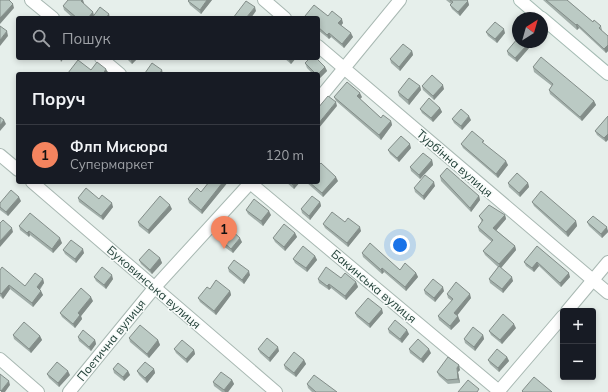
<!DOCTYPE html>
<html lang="uk">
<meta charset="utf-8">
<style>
body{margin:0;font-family:Mulish,sans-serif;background:#20242c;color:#f1f3f6}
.controls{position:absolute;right:12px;bottom:12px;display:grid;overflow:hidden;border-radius:4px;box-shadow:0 2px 6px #0003}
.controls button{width:36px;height:36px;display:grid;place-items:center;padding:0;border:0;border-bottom:1px solid #363941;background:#171b24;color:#f1f3f6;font:20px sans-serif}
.compass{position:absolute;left:512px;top:12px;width:36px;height:36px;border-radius:50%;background:#171b24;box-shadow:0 2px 6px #0003;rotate:37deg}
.you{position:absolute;left:400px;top:245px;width:14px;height:14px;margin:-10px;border:3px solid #fff;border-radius:50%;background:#1a73e8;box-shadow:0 0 0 6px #1a73e833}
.badge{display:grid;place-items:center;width:26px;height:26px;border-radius:50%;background:#f4845f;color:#111;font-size:13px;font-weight:700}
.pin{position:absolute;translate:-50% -33px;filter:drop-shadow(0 1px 2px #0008)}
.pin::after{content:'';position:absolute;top:21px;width:14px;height:12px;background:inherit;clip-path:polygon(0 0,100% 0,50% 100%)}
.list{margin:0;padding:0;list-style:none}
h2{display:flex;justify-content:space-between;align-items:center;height:52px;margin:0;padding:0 16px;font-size:17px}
h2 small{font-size:13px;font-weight:400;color:#9ea1a6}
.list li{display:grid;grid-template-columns:26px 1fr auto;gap:12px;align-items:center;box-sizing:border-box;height:60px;padding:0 16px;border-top:1px solid #363941}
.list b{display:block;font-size:15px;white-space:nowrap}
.list p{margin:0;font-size:13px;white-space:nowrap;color:#9ea1a6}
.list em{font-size:13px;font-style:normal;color:#9ea1a6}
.icon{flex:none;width:22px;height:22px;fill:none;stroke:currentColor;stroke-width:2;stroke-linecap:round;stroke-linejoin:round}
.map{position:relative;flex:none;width:608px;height:392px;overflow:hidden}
.search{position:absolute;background:#171b24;box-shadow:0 2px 6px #0003;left:16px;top:16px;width:304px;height:44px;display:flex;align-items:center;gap:10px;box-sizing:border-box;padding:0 14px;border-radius:4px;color:#9ea1a6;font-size:15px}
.panel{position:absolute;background:#171b24;box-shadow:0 2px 6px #0003;left:16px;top:72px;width:304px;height:112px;border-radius:4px}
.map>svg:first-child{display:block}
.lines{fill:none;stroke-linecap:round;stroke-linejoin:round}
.street-casing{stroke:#a8b8b2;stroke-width:14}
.secondary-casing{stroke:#a4bbb3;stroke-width:14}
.street{stroke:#fff;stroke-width:12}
.secondary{stroke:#fff;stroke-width:12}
.wall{fill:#a1aea9}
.shaded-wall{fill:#838d89}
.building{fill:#bbcac4;stroke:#838d89}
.labels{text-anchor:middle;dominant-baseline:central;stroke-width:3;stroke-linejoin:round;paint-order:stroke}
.street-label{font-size:12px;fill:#24423a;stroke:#f7fbf9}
</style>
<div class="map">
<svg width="608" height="392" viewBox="0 0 608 392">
<rect width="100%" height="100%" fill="#e6efeb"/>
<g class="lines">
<defs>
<g id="street">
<polyline points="31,0 53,18"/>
<polyline points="264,0 285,18"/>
<polyline points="318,46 608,293"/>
<polyline points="101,58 120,74"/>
<polyline points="318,100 400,0"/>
<polyline points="0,155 18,170"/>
<polyline points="32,182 276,392"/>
<polyline points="249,182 499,391"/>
<polyline points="567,311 608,262"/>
<polyline points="0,359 38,392"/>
<polyline points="69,392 155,287 251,182"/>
<polyline points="498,392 563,316"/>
</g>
<g id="secondary">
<polyline points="520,0 541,18"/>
<polyline points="542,18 608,74"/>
</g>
</defs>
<!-- street casing -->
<use href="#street" class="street-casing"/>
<!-- secondary casing -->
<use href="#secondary" class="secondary-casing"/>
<!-- street -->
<use href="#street" class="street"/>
<!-- secondary -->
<use href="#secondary" class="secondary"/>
</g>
<!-- wall -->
<g class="wall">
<polygon points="212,0 201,14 190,5 188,1"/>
<polygon points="446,0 467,0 469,5 460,16 452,9 450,5 451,4"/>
<polygon points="543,0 567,0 593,22 601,26 602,30 602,31 608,36 608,51 606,53 579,28 577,30"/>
<polygon points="84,3 83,4 93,12 94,15 110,18 73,18 64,10 63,6"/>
<polygon points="305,16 328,16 343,23 341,25 353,37 344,48 331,37 329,39 318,30 318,18 305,18"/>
<polygon points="486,32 505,33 497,43 488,36"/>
<polygon points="528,44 529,48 517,62 508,55 507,51"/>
<polygon points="412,51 413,55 400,71 391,63 390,59"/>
<polygon points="126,58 138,58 132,64"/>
<polygon points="284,58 296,58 291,64"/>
<polygon points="305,63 325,67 327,71 319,79 318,74 313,74 307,68"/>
<polygon points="533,67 594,101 596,105 582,121 550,94 549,90 552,86 534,72"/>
<polygon points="420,86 421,90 409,105 399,96 398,92"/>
<polygon points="422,86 444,89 434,100 423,90"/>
<polygon points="334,97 362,97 360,99 381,118 391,121 392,125 381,140 336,101"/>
<polygon points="440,108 442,112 433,122 422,113 420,109"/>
<polygon points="608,116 606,142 597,135 595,131"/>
<polygon points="452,119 471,120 462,130 454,123"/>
<polygon points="461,144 508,165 498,178 463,148"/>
<polygon points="411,148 399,162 390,154 388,150"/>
<polygon points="432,160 433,165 420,179 411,171 410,167"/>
<polygon points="440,176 479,196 480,200 471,212 441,181"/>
<polygon points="338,181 323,197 306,182 318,182"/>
<polygon points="209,182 228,182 202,214 189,203 188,199 201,192"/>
<polygon points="286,182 300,182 294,189"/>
<polygon points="508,183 528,183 529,187 520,197 509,187"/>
<polygon points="435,186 424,200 415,192 414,188"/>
<polygon points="78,198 99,199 113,207 103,220 79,202"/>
<polygon points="21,201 8,216 0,210 0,203"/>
<polygon points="320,202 321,206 310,220 302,213 301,209"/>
<polygon points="532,202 576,221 577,226 568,237 534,206"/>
<polygon points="172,209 149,234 139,226 138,222"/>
<polygon points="246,210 271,215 263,226 248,214"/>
<polygon points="505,215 506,219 496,230 515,246 516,250 501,268 513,281 503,293 490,283 489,279 498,267 485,255 483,251 492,242 479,231 478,227 482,222 479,216"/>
<polygon points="345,222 361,231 348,247 325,228 323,224"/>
<polygon points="587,222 608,230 608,232 602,238 589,226"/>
<polygon points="19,226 62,243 53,253 30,235 29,237 20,230"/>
<polygon points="295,233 297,237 285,251 275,242 273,238"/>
<polygon points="222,241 242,242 233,253 223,246"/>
<polygon points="537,246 570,277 561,287 539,266 534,272 526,266 524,262"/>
<polygon points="63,250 84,253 76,263 65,254"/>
<polygon points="362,253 400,270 416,273 418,277 406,291 384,272 382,274 363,257"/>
<polygon points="315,256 317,260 307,272 295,263 293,259"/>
<polygon points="160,258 162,263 152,274 141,264 139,260"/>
<polygon points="228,268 250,275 244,284 229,272"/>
<polygon points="0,270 25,286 43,279 44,283 40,290 43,295 33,307 10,289 3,299 0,296"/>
<polygon points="94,277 113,279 106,289 96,281"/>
<polygon points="341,278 356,282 358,287 346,300 331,288 329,290 319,283 318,279"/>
<polygon points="210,289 230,291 231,295 216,315 200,302 198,298"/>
<polygon points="424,290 444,291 435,302 425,294"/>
<polygon points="447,294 471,298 457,315 460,321 451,330 439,320 438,316 452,301 448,298"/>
<polygon points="93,301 81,316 82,319 75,328 62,317 60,313"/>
<polygon points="355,313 383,313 370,328 357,317"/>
<polygon points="516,328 502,344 491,335 489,331"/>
<polygon points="388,329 409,334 402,343 389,333"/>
<polygon points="13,335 40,336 42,340 31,353 14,339"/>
<polygon points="483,335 484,339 475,351 465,343 464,339"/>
<polygon points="78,337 95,340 96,344 91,351 79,341"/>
<polygon points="129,338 158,340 160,345 149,358 130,342"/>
<polygon points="174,349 194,350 195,354 187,363 176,353"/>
<polygon points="258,349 279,351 270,362 260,353"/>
<polygon points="409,349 431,353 423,363 410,353"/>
<polygon points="507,357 509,361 499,372 490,364 488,360"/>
<polygon points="304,360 306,364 296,377 285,369 284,365"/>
<polygon points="113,369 128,371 130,375 124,381 114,373"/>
<polygon points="154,369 155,373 147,383 139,375 137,371"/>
<polygon points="460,370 458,372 460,383 448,384 439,376 437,372"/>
<polygon points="47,374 70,375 59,387 49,378"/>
<polygon points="232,380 234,384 228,392 222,392 214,386 213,382"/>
<polygon points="307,384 337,392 312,392 308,388"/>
</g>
<!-- shaded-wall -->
<g class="shaded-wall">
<polygon points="82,0 83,0 84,3 82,6 81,1"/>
<polygon points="207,0 212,0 201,14 200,10"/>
<polygon points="468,1 469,5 460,16 458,12"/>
<polygon points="13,4 14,8 0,24 0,18"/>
<polygon points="255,7 256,11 251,18 246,18"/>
<polygon points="93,12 94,17 91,18 88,18"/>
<polygon points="109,14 110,18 106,18"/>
<polygon points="342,19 343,23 340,27 338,23"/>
<polygon points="577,24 579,28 577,30 576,25"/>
<polygon points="504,29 505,33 497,43 495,39"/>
<polygon points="7,31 8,36 0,46 0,40"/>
<polygon points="329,33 331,37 329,39 327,35"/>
<polygon points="351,33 353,37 344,48 342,44"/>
<polygon points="528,44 529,48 517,62 515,58"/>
<polygon points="608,45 608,51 606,53 604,49"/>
<polygon points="412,51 413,55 400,71 399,67"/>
<polygon points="60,58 64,58 61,62"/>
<polygon points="132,58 138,58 132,64 131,60"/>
<polygon points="291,58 296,58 291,64 289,60"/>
<polygon points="325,67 327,71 319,79 318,74"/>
<polygon points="106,69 108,73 107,74 103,74"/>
<polygon points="162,70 163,74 159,74"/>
<polygon points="443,85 444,89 434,100 433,96"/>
<polygon points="420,86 421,90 409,105 408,100"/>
<polygon points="360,93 362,97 359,100 357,96"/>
<polygon points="594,101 596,105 582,121 580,117"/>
<polygon points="336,102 337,106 319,128 318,124"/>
<polygon points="440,108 442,112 433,122 431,118"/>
<polygon points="469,116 471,120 462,130 461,126"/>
<polygon points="4,120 6,124 0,131 0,125"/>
<polygon points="391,121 392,125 381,140 379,135"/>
<polygon points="608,134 608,140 606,142 604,138"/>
<polygon points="410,144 411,148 399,162 397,158"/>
<polygon points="432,160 433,165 420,179 419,175"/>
<polygon points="506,161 508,165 498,178 496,174"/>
<polygon points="336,177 338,181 323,197 322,193"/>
<polygon points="223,182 228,182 202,214 201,210"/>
<polygon points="295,182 300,182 294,189 293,185"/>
<polygon points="434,182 435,186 424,200 423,196"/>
<polygon points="528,183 529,187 520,197 519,193"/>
<polygon points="479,196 480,200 471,212 470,208"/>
<polygon points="19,197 21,201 8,216 6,212"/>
<polygon points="320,202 321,206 310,220 309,216"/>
<polygon points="112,203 113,207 103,220 101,216"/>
<polygon points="170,205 172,209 149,234 148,230"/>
<polygon points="269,211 271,215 263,226 261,221"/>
<polygon points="505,215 506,219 495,232 493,228"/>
<polygon points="576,221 577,226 568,237 566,232"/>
<polygon points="360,227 361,231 348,247 347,243"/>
<polygon points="607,227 608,232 602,238 601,234"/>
<polygon points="12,228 13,232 0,247 0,241"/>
<polygon points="29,231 30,235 29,237 27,233"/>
<polygon points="295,233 297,237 285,251 284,247"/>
<polygon points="60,238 62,243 53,253 52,249"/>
<polygon points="240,238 242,242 233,253 231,249"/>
<polygon points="515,246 516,250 500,269 499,264"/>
<polygon points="83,249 84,253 76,263 75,259"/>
<polygon points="315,256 317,260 307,272 306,268"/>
<polygon points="160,258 162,263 152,274 150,270"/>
<polygon points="537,262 539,266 534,272 532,268"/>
<polygon points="382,268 384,272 382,274 381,270"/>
<polygon points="249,271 250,275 244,284 242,280"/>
<polygon points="416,273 418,277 406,291 405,287"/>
<polygon points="569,273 570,277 561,287 560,283"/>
<polygon points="112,275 113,279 106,289 104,285"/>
<polygon points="512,277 513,281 503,293 502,289"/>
<polygon points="43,279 44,283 38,291 37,287"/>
<polygon points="356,282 358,287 346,300 345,296"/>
<polygon points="329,284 331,288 329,290 327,286"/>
<polygon points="9,285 10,289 3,299 1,294"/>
<polygon points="443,287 444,291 435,302 434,298"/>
<polygon points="41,291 43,295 33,307 32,303"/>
<polygon points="230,291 231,295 216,315 214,311"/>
<polygon points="470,294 471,298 456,317 454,313"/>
<polygon points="91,297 93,301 81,316 82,319 75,328 73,324 78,313"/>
<polygon points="382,309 383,313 370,328 369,324"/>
<polygon points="458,316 460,321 451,330 450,326"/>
<polygon points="514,324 516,328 502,344 500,340"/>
<polygon points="407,330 409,334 402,343 400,339"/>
<polygon points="483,335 484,339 475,351 474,347"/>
<polygon points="40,336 42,340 31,353 29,349"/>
<polygon points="95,340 96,344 91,351 89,347"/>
<polygon points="158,340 160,345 149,358 147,354"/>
<polygon points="278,347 279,351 270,362 269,358"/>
<polygon points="429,349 431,353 423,363 421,359"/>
<polygon points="194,350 195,354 187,363 186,359"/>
<polygon points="507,357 509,361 499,372 498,368"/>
<polygon points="304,360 306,364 296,377 294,373"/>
<polygon points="459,365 460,370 458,372 460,383 458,379 457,368"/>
<polygon points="154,369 155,373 147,383 145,378"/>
<polygon points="68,371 70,375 59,387 58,383"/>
<polygon points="128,371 130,375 124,381 123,377"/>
<polygon points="232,380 234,384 228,392 225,392 224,390"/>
<polygon points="9,381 10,385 5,392 1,392 1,391"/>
</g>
<!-- building -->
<g class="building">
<polygon points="0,0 9,0 13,4 0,18"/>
<polygon points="68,0 82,0 81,1 93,12 88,18 77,18 63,6"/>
<polygon points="189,0 207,0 200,10 188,1"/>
<polygon points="450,0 467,0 468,1 458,12 450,5 453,2"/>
<polygon points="546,0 567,0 593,22 594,20 601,26 599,28 608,36 608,45 604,49 577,24 576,25"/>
<polygon points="246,1 255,7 246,18 233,18"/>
<polygon points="314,5 328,16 332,11 342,19 338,23 351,33 342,44 329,33 327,35 318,27 318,18 307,18 305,16"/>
<polygon points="100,7 109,14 106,18 92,18"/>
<polygon points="495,22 504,29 495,39 486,32"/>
<polygon points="0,26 7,31 0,40"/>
<polygon points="518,38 518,42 526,42 528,44 515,58 507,51"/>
<polygon points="403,44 412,51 399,67 390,59"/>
<polygon points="541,57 594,101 580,117 549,90 553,84 533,67"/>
<polygon points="310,58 316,58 325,67 318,74 316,74 305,63"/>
<polygon points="78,60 91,70 97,62 106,69 103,74 69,74 68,73"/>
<polygon points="152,63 162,70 159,74 146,74 145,73"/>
<polygon points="432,75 443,85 433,96 422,86"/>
<polygon points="409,78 420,86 408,100 398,92"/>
<polygon points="347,82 360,93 357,96 381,118 383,115 391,121 379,135 334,97"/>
<polygon points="328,96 336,102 318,124 318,108"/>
<polygon points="429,98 440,108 431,118 420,109"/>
<polygon points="461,109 469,116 461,126 452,119"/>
<polygon points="608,116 608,134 604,138 595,131"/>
<polygon points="0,117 4,120 0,125"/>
<polygon points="472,131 484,141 482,142 506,161 496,174 461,144"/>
<polygon points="401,136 410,144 397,158 388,150"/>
<polygon points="423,153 432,160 419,175 410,167"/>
<polygon points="321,163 336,177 322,193 309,182 318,182 318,166"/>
<polygon points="447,168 479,196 470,208 440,176"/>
<polygon points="517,173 528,183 519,193 508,183"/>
<polygon points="425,175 434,182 423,196 414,188"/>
<polygon points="209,182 223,182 201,210 188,199 197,188 201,192"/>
<polygon points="290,182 295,182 293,185"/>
<polygon points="86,188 99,199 102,195 112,203 101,216 78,198"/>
<polygon points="11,190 19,197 6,212 0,207 0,203"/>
<polygon points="541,191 576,221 566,232 532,202"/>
<polygon points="160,196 170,205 148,230 138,222"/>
<polygon points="312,196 320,202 309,216 301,209"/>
<polygon points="254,199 269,211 261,221 246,210"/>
<polygon points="489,205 505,215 493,228 515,246 499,264 483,251 493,240 478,227 483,220 479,216"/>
<polygon points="332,212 345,222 348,218 360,227 347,243 323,224"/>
<polygon points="30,213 60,238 52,249 29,231 27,233 19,226"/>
<polygon points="593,216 607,227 601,234 587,222"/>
<polygon points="3,220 12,228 0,241 0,223"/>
<polygon points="284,224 295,233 284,247 273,238"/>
<polygon points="231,230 240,238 231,249 222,241"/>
<polygon points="71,240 83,249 75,259 63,250"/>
<polygon points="370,243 400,270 405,263 416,273 405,287 382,268 381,270 362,253"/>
<polygon points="303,246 315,256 306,268 293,259"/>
<polygon points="537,246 569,273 560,283 537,262 532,268 524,262"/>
<polygon points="149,249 160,258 150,270 139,260"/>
<polygon points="234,260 249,271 242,280 228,268"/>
<polygon points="499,266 512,277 502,289 489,279"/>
<polygon points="2,267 25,286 35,273 43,279 37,287 41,291 32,303 9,285 1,294 0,293 0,270"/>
<polygon points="102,267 112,275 104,285 94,277"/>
<polygon points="326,267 341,278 345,273 356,282 345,296 329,284 327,286 318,279"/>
<polygon points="433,279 443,287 434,298 424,290"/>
<polygon points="216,280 230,291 214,311 198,298 207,287 210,289"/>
<polygon points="456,282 470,294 454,313 458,316 450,326 438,316 453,299 447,294"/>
<polygon points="81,288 91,297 78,313 80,315 73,324 60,313"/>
<polygon points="368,298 382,309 369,324 355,313"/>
<polygon points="503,314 514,324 500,340 489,331"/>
<polygon points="395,320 407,330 400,339 388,329"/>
<polygon points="24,322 40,336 29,349 13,335"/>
<polygon points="140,325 158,340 147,354 129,338"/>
<polygon points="473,327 483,335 474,347 464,339"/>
<polygon points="83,330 95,340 89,347 78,337"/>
<polygon points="267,338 278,347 269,358 258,349"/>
<polygon points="418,339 429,349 421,359 409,349"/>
<polygon points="182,340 194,350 186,359 174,349"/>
<polygon points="497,349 507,357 498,368 488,360"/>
<polygon points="294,352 304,360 294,373 284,365"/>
<polygon points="448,357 459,365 457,368 458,379 447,380 437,372"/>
<polygon points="57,362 68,371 58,383 47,374"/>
<polygon points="145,362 154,369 145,378 137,371"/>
<polygon points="118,363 128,371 123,377 113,369"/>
<polygon points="221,372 232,380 224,390 213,382"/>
<polygon points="0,374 9,381 1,391 0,390"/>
<polygon points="314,375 337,392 316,392 307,384"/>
<polygon points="534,377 552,392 523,392 522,391"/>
<polygon points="468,380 479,389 477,392 458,392"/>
</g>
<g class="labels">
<!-- street labels -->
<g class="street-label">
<text transform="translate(455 163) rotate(41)">Турбінна вулиця</text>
<text transform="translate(374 286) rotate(40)">Бакинська вулиця</text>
<text transform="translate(154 287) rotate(41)">Буковинська вулиця</text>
<text transform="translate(111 340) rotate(-51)">Поетична вулиця</text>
</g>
</g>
</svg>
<div class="controls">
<button>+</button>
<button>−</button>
</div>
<svg class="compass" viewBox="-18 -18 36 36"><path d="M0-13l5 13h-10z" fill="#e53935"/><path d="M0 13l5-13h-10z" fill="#9ea1a6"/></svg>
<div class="you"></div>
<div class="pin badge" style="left:224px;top:249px">1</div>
<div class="search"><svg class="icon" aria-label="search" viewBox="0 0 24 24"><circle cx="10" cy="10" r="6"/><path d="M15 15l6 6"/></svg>Пошук</div>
<section class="panel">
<h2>Поруч<small></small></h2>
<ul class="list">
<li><span class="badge">1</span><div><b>Флп Мисюра</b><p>Супермаркет</p></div><em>120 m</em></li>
</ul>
</section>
</div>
